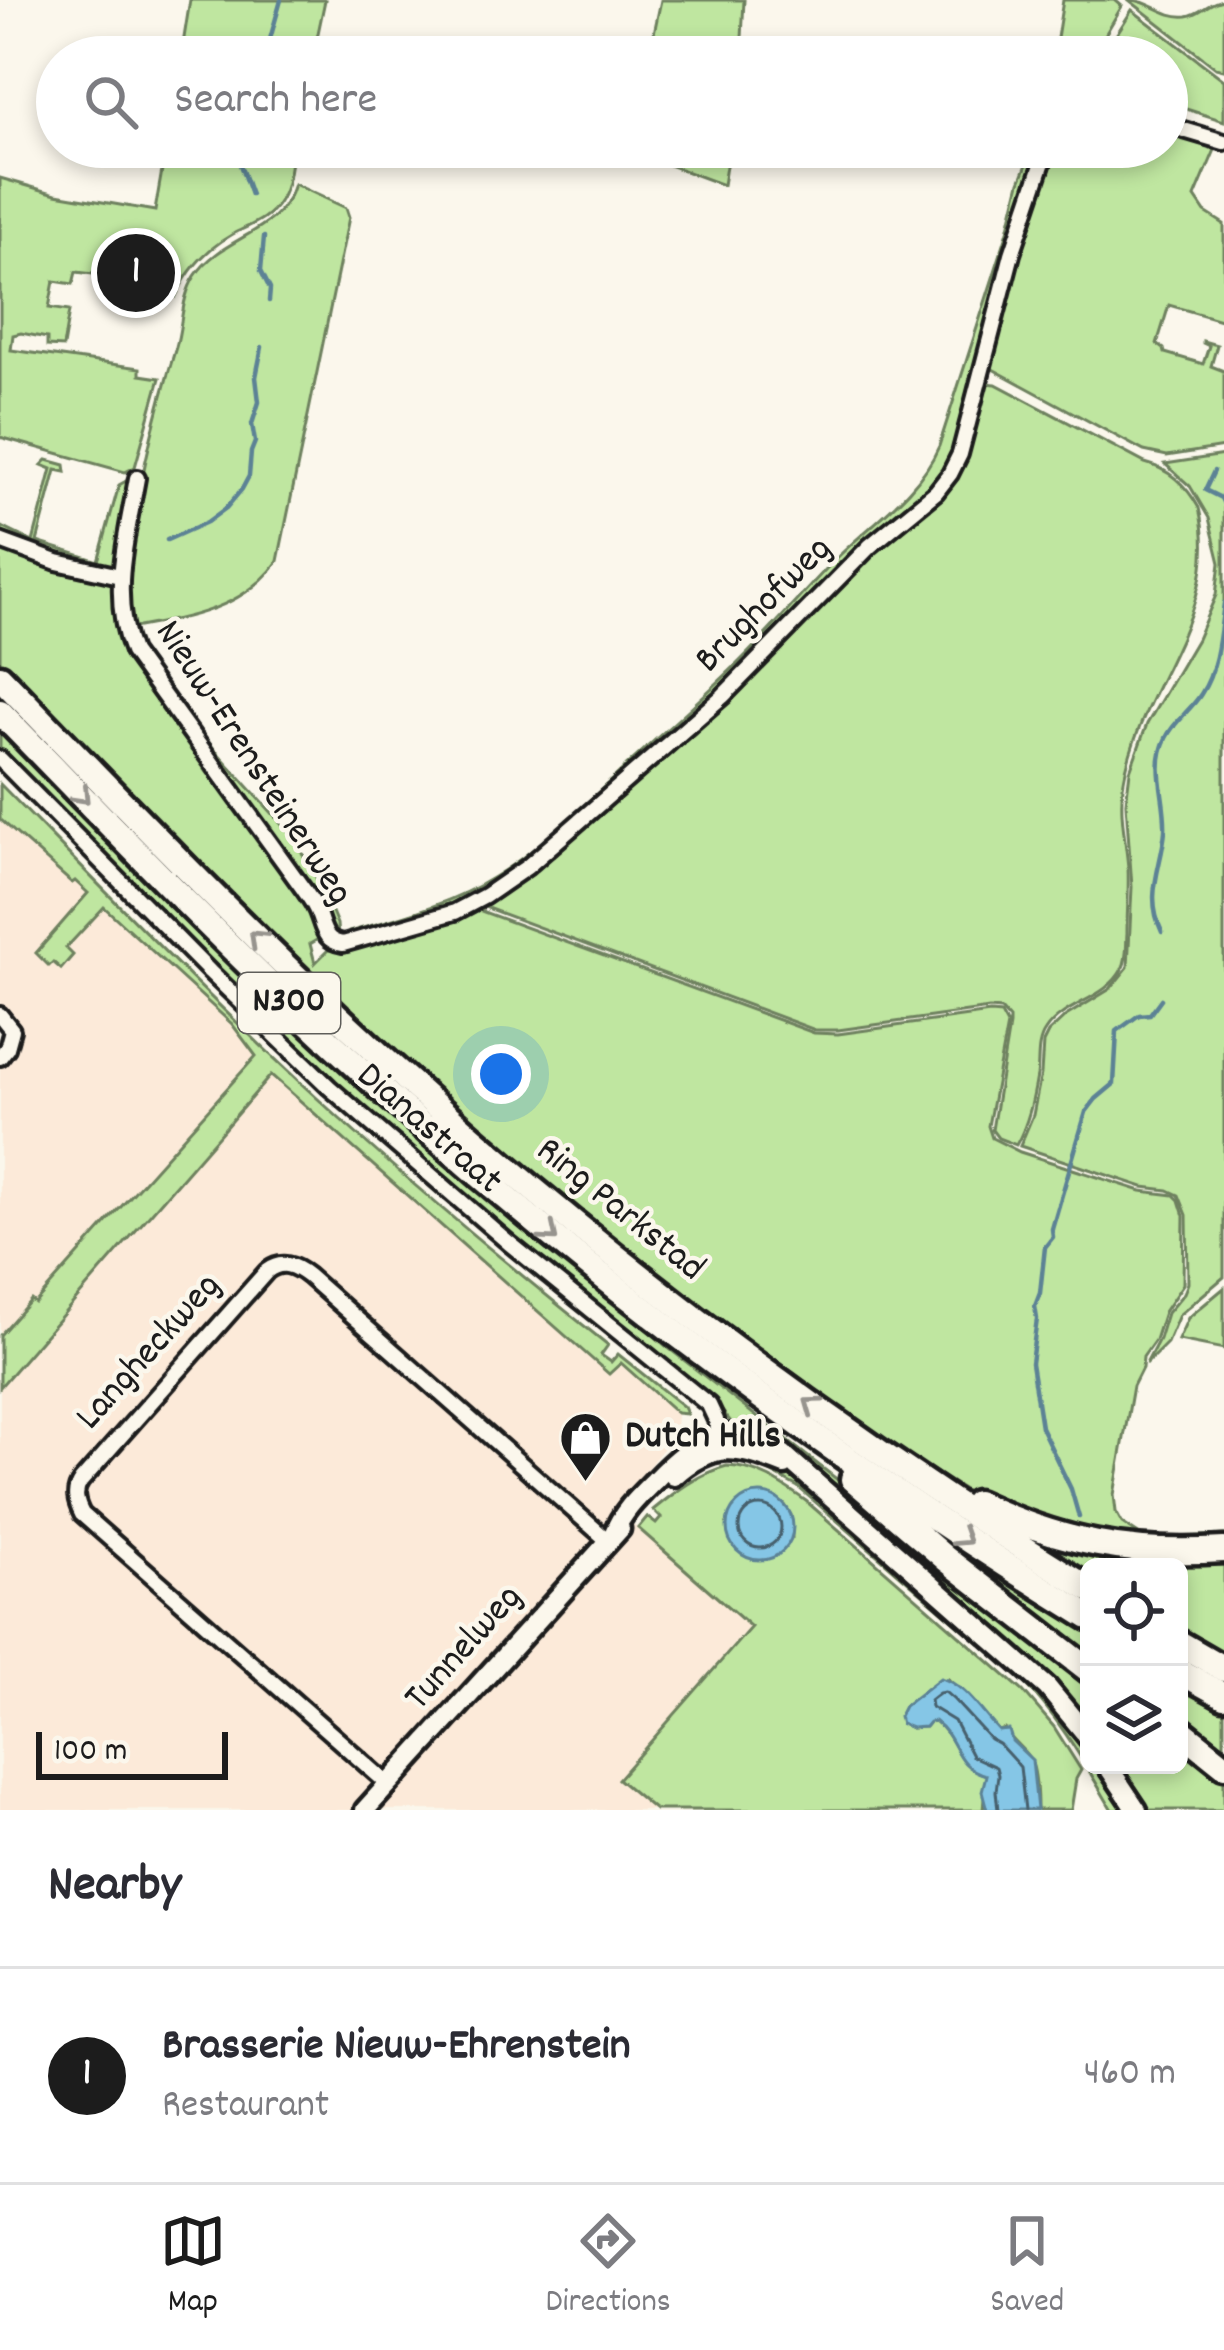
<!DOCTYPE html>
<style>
body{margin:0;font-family:Dekko,sans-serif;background:#f7f7f7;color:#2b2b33}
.controls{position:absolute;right:36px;bottom:36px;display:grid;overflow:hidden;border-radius:18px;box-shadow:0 6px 18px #0003}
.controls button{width:108px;height:108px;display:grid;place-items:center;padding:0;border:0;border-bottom:3px solid #e1e1e2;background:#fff;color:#2b2b33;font:60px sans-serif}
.scale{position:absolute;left:36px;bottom:30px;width:192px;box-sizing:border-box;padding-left:12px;border:6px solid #1c1c1c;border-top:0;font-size:33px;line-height:42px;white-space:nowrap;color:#1c1c1c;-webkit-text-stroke:9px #fbf7ec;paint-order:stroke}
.you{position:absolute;left:501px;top:1074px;width:42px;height:42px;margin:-30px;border:9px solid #fff;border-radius:50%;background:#1a73e8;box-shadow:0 0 0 18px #1a73e833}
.badge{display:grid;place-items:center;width:78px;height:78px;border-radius:50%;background:#1c1c1c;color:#fff;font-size:39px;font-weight:700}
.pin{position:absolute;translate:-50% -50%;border:6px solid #fff;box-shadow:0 3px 12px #0006}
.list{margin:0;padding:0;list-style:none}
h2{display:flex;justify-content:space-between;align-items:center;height:156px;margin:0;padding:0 48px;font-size:51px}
h2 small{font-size:39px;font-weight:400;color:#7c7c81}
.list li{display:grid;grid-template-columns:78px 1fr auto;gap:36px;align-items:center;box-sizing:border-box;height:216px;padding:0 48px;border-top:3px solid #e1e1e2}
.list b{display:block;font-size:45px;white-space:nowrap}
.list p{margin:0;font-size:39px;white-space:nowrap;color:#7c7c81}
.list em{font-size:39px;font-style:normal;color:#7c7c81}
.icon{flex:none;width:66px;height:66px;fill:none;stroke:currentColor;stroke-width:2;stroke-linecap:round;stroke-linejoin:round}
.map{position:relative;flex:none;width:1224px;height:1810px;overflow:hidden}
.search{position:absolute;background:#fff;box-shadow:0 6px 18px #0003;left:36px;right:36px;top:36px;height:132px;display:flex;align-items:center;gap:30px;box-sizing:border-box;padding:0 42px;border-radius:66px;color:#7c7c81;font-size:45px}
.sheet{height:372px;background:#fff}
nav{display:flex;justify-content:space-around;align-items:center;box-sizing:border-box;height:168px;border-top:3px solid #e1e1e2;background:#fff;font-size:33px;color:#7c7c81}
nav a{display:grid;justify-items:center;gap:6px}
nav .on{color:#1c1c1c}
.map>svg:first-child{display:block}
.built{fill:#fcead9}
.green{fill:#bfe6a0;stroke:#6e815e;stroke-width:3;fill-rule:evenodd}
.water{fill:#85c6e6;stroke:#5b8295;stroke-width:3}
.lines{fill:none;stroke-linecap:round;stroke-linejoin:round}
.shore{stroke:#46606d;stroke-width:3}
.stream{stroke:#5b8295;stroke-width:4.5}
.minor-casing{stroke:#1c1c1c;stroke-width:22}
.tertiary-casing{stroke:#1c1c1c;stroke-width:27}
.trunk-casing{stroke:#1c1c1c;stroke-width:33}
.minor{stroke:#fbf7ec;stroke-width:14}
.tertiary{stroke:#fbf7ec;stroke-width:18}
.trunk{stroke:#fbf7ec;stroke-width:24}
.oneway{stroke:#97948e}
.labels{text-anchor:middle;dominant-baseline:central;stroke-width:9;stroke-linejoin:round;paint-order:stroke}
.shield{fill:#fbf7ec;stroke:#5f5e5a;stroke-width:3}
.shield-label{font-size:36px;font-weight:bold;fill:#1c1c1c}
.street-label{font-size:39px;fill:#1c1c1c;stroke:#fbf7ec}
.poi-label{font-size:39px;font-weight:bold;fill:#1c1c1c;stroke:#fbf7ec;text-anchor:start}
</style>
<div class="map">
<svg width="1224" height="1810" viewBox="0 0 1224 1810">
<rect width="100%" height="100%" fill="#fbf7ec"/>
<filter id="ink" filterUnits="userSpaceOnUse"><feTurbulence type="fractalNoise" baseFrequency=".00833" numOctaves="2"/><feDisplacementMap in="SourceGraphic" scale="24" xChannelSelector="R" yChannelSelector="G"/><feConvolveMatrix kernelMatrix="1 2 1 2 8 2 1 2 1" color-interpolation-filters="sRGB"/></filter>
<g filter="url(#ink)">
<!-- built -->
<polygon class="built" points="0,819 71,882 75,880 232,1025 271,1075 609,1373 621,1363 677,1413 676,1433 615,1508 751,1627 619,1779 655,1810 0,1810"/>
<!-- green -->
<g class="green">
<polygon points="190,0 325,0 313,57 181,57"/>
<polygon points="661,0 744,0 741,57 649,57"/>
<polygon points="1063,0 1115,0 1122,6 1092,57 1054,57"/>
<path d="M1129,0c22,0 34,18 58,16 14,-2 22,-15 37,-16v70l-8,-2z"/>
<polygon points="1132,10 1224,80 1224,121 1167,103 1167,57 1102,57"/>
<polygon points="1167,130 1217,145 1195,197 1205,212 1224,224 1224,321 1169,305 1157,344 1164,349 1165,353 1203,364 1209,346 1203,343 1203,341 1217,345 1211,366 1224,371 1224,447 1167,456 1144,451 989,367 1025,227 1053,147 1167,147"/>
<path d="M166,147h127c-3,18 -4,40 -14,55 -10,17 -29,23 -46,32 -27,15 -45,35 -57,62l-16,-25 -16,-3 2,-16 -26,-4 -1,8 12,2 -3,20 -52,-6 -3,12 -19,-3 -5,27 20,3 -6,36 -16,-1v-8l-26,-5 -8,2 -2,15 129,18v7l20,3 -25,89 -10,5 -125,-35v-259l56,16 99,17z"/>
<polygon points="637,147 729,147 723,185 642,155"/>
<path d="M1034,147h10l-86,299 -22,39 -190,183 -237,206 -50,31 -114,34 4,-7c51,-15 100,-27 145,-55 46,-28 87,-69 127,-106 38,-35 77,-69 114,-105 33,-32 62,-67 94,-100 37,-40 88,-69 110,-120l69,-215 12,-49z"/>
<path d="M294,184l52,24 3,9 -71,344c-35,50 -96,58 -151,68 -5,-32 1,-61 5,-92 9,-65 25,-128 44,-190 7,-25 5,-49 19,-71 27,-41 85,-41 99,-92z"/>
<path d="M985,383l11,1 149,79c24,6 42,23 54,45 25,104 -61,178 -76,278 -4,27 3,55 5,82 1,22 -1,43 -1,65 -1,11 1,26 -5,36 -15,30 -59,34 -77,62 -9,13 -6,30 -8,45 -4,24 -9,48 -21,69l-18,-7 -6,-8 17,-104v-7l-8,-9 -12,-1 -151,21h-23l-336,-125 27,-17 372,-343 55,-45z"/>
<polygon points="1224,455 1224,1277 1179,1315 1167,1343 1146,1364 1159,1339 1167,1313 1184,1293 1188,1283 1187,1215 1179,1195 1168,1190 1143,1187 1020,1146 1033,1115 1041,1074 1043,1043 1048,1033 1066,1016 1110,989 1128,967 1132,887 1126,803 1130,771 1147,724 1197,639 1216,595 1220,563 1209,518 1190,486 1165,464"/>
<polygon points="47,460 65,465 66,472 56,470 37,542 98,561 119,485 126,481 129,484 118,566 112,570 98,569 0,537 0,526 33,542 52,469 42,465"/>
<polygon points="0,544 115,582 118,627 313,912 320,938 310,944 315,963 328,950 340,950 473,908 814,1033 838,1034 990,1013 1001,1014 1007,1025 988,1126 992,1138 1020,1152 1141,1191 1174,1195 1179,1200 1184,1216 1183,1284 1164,1312 1155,1340 1143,1357 1142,1368 1133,1386 1114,1495 1116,1512 1122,1523 1140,1535 1152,1538 1224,1535 1224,1545 1121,1545 980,1500 905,1453 815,1389 548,1191 392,1056 160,828 0,665"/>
<polygon points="144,663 216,751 292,835 322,888 337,924 338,938 334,936"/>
<polygon points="0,728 580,1271 666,1346 1089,1676 1089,1726 1066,1697 735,1427 710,1396 547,1267 344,1092 163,916 0,750"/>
<path d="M0,784c104,106 207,213 317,314 93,86 191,167 291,247l-7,10 10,7 7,-8 66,53 3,7 -10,-1 -56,-50 -12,11 -338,-299 -271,312v-52l31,-35 4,3 221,-247 -24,-32 -128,-117 -38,41 7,7 -12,14 -8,-7 -4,4 -13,-13 52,-60 -13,-12 -3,2 -72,-64z"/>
<polygon points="1224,1288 1224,1349 1178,1340 1188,1318"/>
<path d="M726,1455l46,11 34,21 235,206 48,59v13h9l28,45h-14c-28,-48 -54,-95 -94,-134l-220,-189 -47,-25 -21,-3 -26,4z"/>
<path d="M727,1466c31,1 55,18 79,35l217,190 31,36 27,43 -5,9 -5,31h-34c0,-14 0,-39 -7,-51 -7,-11 -18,-17 -25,-30l-6,2 -28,-31 -23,-21 -37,49 14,-1 4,-5 5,-1c25,19 19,44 53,54v35l-3,-12 -1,12h-328l-37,-31 133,-152 -113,-99 9,-11 9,7 5,-6 -8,-8c22,-18 46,-37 74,-44zM785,1505l6,10 1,22 -65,-14 7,-16z"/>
<polygon points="1006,1521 1224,1554 1224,1660 1179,1635 1179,1567 1089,1567 1089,1581"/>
<polygon points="924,1526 1089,1624 1089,1665"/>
<polygon points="1179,1678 1224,1705 1224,1760 1179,1725"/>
<polygon points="1179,1734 1224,1771 1224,1810 1148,1810 1116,1765 1179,1765"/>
</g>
<!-- water -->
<g class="water">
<circle cx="760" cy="1527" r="33"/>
<path d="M940,1678c24,5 42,35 59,53l10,-1 3,11 20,19 5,50h-50l-5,-19 4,-16c-34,-9 -27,-36 -52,-54l-5,1 -4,5 -14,1 -10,-4 -2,-8 5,-10z"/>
</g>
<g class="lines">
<!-- shore -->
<g class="shore">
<circle cx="760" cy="1527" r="21"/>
<polyline points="998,1810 996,1791 998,1775 996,1767 972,1756 954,1721 931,1707 930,1700 939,1693 945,1692 954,1700 990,1739 999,1744 1020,1767 1025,1810"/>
</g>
<!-- stream -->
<g class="stream">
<polyline points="265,57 281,0"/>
<polyline points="239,147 239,162 251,195"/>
<polyline points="264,237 261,271 270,289 269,301"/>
<polyline points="1214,471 1205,490 1221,498 1224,504"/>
<polyline points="167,540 207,522 226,508 242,489 249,476 251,452 255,442 252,424 259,402 256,377 262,347"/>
<path d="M1162,932c-18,-37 0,-65 3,-101 2,-32 -14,-63 1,-93 8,-17 25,-28 35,-44 17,-25 19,-62 23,-91"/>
<polyline points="1079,1517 1071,1489 1041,1427 1031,1363 1037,1319 1035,1306 1040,1293 1045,1247 1053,1237 1052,1229 1086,1112 1096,1099 1114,1084 1117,1031 1139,1015 1150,1014 1161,999"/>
</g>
<defs>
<g id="minor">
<polyline points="1167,125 1224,142"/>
<path d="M137,478c-10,58 -28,117 -5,174l172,238c4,6 8,11 11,17 9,17 6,34 28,37l112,-32 30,-16 42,-29 196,-171 147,-150 66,-54 14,-18 10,-20 52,-200 36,-107"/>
<polyline points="0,541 57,562 120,576"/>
<polyline points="0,759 210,972 329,1087 509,1243 709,1405 716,1420 721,1445"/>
<polyline points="0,1015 12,1030 7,1048 0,1057"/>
<path d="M388,1784l-306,-270c-6,-12 -9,-22 -1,-33l186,-210c15,-11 27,-6 41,5l299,264"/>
</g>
<g id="tertiary">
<path d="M674,1476c40,-36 64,-29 111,-11"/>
<path d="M614,1533c8,-21 24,-36 40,-52 40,-42 76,-65 129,-27l264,233 42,51"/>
<polyline points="1107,1765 1137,1810"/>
<polyline points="365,1810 620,1529"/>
</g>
<g id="trunk">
<path d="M0,677c114,117 227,236 346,347 228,213 478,401 743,565"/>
<path d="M0,712c108,111 215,223 328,328 234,218 490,410 761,577"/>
<polyline points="853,1479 946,1559 1089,1670"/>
<path d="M976,1503c87,40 152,53 248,47"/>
<polyline points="1179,1643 1224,1669"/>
<polyline points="1179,1671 1224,1696"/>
<polyline points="1179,1729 1224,1765"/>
</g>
</defs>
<!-- minor casing -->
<use href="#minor" class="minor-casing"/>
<!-- tertiary casing -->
<use href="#tertiary" class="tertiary-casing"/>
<!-- trunk casing -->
<use href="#trunk" class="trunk-casing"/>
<!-- minor -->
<use href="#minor" class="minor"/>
<!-- tertiary -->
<use href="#tertiary" class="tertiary"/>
<!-- trunk -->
<use href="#trunk" class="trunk"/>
</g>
<!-- one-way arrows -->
<defs><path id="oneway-chevron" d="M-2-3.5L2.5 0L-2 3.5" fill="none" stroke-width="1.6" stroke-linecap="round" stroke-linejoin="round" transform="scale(3)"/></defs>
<g class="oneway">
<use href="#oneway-chevron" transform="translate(82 796) rotate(46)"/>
<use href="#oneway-chevron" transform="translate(257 938) rotate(-136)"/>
<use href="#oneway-chevron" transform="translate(550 1234) rotate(40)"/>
<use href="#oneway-chevron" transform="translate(812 1405) rotate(-144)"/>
<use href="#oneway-chevron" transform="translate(963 1538) rotate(33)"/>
</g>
</g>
<!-- icons -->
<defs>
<symbol id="shop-pin" viewBox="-11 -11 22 30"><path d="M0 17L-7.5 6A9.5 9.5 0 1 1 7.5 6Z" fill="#1c1c1c" stroke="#fbf7ec"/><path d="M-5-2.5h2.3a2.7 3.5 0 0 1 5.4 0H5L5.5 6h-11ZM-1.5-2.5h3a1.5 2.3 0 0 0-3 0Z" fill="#fff"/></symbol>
</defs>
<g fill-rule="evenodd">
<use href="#shop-pin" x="556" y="1408" width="59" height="81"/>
</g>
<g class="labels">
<!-- shield labels -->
<rect class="shield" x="238" y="973" width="102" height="60" rx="9"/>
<g class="shield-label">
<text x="289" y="1003">N300</text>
</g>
<!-- street labels -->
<g class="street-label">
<text transform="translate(765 606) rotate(-45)">Brughofweg</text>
<text transform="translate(252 764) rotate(57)">Nieuw-Erensteinerweg</text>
<text transform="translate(428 1130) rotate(41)">Dianastraat</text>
<text transform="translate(619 1211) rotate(39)">Ring Parkstad</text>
<text transform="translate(150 1353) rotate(-48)">Langheckweg</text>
<text transform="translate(465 1649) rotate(-48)">Tunnelweg</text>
</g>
<!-- poi labels -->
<g class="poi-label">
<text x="625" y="1438">Dutch Hills</text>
</g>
</g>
</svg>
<div class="controls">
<button><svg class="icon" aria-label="locate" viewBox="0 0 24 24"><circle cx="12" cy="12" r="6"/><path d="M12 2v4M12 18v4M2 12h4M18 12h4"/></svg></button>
<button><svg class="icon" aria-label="layers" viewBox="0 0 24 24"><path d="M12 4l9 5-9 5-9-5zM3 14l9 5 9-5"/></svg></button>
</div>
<div class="scale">100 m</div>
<div class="you"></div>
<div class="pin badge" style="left:136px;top:273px">1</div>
<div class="search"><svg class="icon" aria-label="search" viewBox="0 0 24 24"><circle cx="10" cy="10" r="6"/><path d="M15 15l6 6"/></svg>Search here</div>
</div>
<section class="sheet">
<h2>Nearby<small></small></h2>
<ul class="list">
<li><span class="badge">1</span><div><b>Brasserie Nieuw-Ehrenstein</b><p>Restaurant</p></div><em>460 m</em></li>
</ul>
</section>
<nav>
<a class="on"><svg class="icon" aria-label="map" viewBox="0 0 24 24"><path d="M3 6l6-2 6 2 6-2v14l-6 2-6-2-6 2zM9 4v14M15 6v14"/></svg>Map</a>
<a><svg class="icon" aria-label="directions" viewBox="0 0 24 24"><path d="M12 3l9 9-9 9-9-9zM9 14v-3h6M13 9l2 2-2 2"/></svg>Directions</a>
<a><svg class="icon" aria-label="saved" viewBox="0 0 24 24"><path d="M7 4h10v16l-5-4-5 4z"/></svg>Saved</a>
</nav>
